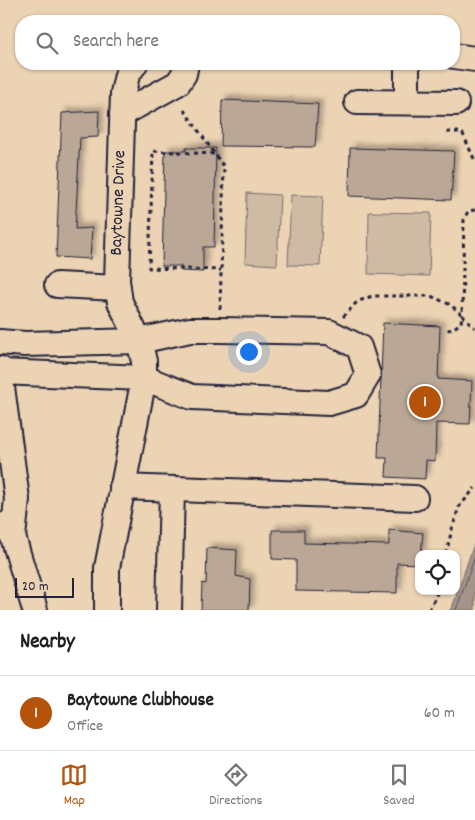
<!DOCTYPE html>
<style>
body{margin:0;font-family:Dekko,sans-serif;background:#f6f6f6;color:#222}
.controls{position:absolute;right:15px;bottom:15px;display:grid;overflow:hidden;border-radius:10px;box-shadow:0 1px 4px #0004}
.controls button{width:45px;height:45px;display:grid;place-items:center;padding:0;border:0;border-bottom:1px solid #e0e0e0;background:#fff;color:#222;font:25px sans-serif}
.scale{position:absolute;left:15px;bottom:12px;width:59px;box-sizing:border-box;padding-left:5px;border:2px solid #22223b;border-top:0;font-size:14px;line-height:18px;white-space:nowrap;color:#22223b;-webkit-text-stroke:4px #ecd3b4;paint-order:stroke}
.you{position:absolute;left:248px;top:351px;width:18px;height:18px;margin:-12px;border:4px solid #fff;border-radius:50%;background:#1a73e8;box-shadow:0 0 0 8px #1a73e833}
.badge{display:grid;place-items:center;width:32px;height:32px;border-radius:50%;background:#b45309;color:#fff;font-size:16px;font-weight:700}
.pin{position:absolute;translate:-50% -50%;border:2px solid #fff;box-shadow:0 1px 5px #0006}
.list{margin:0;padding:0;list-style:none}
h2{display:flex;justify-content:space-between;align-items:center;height:65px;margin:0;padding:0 20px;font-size:21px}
h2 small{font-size:16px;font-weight:400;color:#767676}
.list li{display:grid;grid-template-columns:32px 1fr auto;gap:15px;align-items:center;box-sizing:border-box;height:75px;padding:0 20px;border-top:1px solid #e0e0e0}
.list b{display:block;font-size:19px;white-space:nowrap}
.list p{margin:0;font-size:16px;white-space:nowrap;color:#767676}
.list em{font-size:16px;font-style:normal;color:#767676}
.icon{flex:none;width:28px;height:28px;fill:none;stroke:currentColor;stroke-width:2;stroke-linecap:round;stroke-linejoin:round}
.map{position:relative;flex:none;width:475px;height:610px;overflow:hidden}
.search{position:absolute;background:#fff;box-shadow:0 1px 4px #0004;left:15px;right:15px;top:15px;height:55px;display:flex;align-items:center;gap:12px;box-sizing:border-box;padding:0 18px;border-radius:20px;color:#767676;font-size:19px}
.sheet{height:140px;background:#fff}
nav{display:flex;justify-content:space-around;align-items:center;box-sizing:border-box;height:70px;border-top:1px solid #e0e0e0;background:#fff;font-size:14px;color:#767676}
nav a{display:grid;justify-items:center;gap:2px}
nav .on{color:#b45309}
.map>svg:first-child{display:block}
.green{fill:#cfbaa3;stroke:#786e6f}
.water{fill:#a49489;stroke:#70666a}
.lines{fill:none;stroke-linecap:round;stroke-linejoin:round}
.shore{stroke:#56505a;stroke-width:1}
.building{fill:#baa796;stroke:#22223b;filter:url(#shadow)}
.minor-casing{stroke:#22223b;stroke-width:28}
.major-casing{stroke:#22223b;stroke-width:31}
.path{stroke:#22223b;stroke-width:3;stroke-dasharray:4 4;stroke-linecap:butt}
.minor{stroke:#ecd3b4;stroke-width:24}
.major{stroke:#ecd3b4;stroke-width:28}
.labels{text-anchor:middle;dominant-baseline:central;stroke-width:4;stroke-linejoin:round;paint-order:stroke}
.street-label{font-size:18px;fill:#22223b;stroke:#ecd3b4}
</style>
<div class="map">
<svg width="475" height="610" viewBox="0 0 475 610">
<defs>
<filter id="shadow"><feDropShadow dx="4.5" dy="-4.5" stdDeviation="2.5" flood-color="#0004"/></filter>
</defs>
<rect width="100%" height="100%" fill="#ecd3b4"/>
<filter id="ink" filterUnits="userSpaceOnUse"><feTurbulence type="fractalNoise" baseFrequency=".02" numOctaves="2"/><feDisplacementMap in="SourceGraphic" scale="10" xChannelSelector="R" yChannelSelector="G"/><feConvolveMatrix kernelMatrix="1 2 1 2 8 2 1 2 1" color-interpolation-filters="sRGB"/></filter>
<g filter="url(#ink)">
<!-- green -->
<g class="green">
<polygon points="247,193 280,195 277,265 245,263"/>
<polygon points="291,195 323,196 320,266 288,265"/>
<polygon points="369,212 431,213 429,276 368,274"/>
</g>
<!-- water -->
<polygon class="water" points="475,541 475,610 450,610 453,605"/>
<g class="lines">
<!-- shore -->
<polyline class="shore" points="456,610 475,556"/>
</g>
<!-- building -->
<g class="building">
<polygon points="222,100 318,104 315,147 221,146"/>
<polygon points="99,111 98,137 80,138 75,229 92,228 90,259 56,257 62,113"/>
<polygon points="186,148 216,148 214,247 203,247 203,272 181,271 181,266 162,266 165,151 186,151"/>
<polygon points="350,148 454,151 451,200 349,196"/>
<polygon points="383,323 440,326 438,379 472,381 470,424 436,423 435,461 426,460 425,479 386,477 387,458 378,458"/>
<polygon points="272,530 304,530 304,543 389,545 389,530 423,533 421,554 419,554 419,564 397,563 397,593 296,591 296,560 272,559"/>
<polygon points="207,548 237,550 236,576 250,579 249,610 201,610 202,583 206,584"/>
</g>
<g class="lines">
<defs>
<g id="minor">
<polyline points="454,56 475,59"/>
<polyline points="407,64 407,102"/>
<polyline points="357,102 456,103"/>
<polyline points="122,114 178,83 184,74 186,64"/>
<polyline points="57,285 118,288"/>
<polyline points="0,342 25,344 139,341 190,330 219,330 329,332 359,347 368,375 356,395 329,403 192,397 144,378 0,372"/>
<polyline points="0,372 17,499 13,537"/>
<polyline points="122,487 415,498"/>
<polyline points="7,524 13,537 35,610"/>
<polyline points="107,610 107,568 144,378 144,361 139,341 120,302 117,281 123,93 127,75 135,64"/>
<polyline points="169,610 172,489"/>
</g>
<polyline id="major" points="0,371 0,372"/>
</defs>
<!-- minor casing -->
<use href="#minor" class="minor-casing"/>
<!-- major casing -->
<use href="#major" class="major-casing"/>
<!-- path -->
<g class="path">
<polyline points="184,110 224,167 220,309"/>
<polyline points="447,132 461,132 463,134 475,161"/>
<polyline points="214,154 153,151 149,268 221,270"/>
<polyline points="475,210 468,211 464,220 462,315 475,328"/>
<polyline points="343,317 357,302 372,296 431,296 451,305 462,315 461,323 452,329 444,331"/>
<polyline points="446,554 452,529 459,507 475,488"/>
<polyline points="429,610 438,591"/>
</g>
<!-- minor -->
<use href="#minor" class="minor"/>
<!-- major -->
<use href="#major" class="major"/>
</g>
</g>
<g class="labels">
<!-- street labels -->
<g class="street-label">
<text transform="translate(119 203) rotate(-88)">Baytowne Drive</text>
</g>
</g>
</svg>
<div class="controls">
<button><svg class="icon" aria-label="locate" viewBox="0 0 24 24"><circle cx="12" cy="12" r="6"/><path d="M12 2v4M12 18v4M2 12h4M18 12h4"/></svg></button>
</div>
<div class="scale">20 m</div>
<div class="you"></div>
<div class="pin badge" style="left:425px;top:402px">1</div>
<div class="search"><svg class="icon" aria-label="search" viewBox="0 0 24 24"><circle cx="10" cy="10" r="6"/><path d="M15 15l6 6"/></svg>Search here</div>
</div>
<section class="sheet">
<h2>Nearby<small></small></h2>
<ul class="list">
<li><span class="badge">1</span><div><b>Baytowne Clubhouse</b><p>Office</p></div><em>60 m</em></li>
</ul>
</section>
<nav>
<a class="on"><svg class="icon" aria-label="map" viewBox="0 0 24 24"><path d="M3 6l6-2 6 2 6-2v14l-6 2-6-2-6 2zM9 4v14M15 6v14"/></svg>Map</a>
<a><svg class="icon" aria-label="directions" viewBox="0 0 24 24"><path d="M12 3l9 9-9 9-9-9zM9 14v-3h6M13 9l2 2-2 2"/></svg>Directions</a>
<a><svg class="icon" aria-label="saved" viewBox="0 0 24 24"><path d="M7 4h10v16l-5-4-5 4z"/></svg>Saved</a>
</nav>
